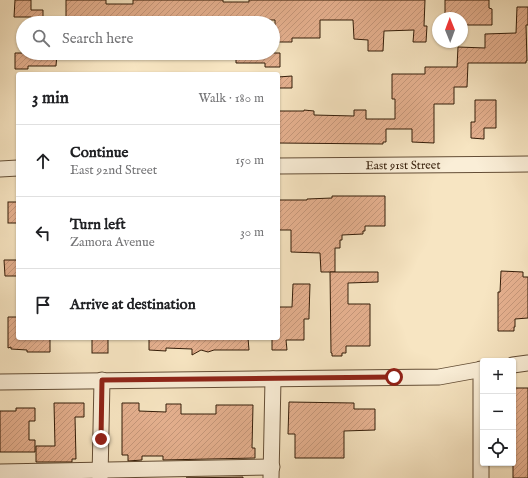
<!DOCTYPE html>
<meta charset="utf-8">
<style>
body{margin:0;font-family:"IM FELL English",serif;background:#f2f2f2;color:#202124}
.controls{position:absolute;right:12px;bottom:12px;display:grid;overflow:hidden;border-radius:4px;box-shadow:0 1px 3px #0004}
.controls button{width:36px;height:36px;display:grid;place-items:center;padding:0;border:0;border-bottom:1px solid #e0e0e0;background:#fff;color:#202124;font:20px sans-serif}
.compass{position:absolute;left:432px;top:12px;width:36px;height:36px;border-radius:50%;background:#fff;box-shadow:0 1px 3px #0004;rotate:359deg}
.stop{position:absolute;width:12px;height:12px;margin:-9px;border:3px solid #8f2418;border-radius:50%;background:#fff}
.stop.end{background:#8f2418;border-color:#fff;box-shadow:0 1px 4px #0008}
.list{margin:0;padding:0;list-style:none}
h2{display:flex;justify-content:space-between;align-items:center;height:52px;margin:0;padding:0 16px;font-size:17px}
h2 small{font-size:13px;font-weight:400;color:#757577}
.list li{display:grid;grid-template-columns:26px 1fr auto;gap:12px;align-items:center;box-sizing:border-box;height:72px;padding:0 16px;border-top:1px solid #e0e0e0}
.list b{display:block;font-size:15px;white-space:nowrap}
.list p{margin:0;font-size:13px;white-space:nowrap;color:#757577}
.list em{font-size:13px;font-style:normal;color:#757577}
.icon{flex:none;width:22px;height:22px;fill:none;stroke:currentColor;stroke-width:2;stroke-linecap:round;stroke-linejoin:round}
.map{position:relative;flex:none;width:528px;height:478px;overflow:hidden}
.search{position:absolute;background:#fff;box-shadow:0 1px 3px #0004;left:16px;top:16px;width:264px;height:44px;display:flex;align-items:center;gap:10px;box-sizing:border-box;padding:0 14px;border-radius:22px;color:#757577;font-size:15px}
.panel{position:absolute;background:#fff;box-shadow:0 1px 3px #0004;left:16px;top:72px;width:264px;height:268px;border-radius:4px}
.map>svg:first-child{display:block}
.building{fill:url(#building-hatch);stroke:#331c08}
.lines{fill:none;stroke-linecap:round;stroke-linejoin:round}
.minor-casing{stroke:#644e36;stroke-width:17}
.minor{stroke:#faeed7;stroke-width:15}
.route{stroke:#8f2418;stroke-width:5}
.labels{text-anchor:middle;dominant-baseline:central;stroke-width:3.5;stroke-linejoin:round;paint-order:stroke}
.street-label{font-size:12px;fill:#331c08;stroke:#faeed7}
</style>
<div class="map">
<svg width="528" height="478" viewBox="0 0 528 478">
<defs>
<pattern id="building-hatch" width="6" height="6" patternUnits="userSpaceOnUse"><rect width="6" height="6" fill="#e6b190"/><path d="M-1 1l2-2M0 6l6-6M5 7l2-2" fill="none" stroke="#c6987b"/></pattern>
</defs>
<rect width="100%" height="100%" fill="#f7e5c2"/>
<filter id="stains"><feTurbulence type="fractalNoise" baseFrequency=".005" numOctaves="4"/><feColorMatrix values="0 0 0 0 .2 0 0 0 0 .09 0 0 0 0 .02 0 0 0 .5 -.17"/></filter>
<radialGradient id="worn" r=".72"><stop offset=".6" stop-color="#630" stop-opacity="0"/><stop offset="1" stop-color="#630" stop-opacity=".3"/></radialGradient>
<!-- building -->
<g class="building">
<polygon points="15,0 31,0 31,10 43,10 43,23 31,23 31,17 14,17"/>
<polygon points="66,0 106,0 106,4 133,4 133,0 223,0 223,2 249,2 249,0 425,0 424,26 427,26 426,42 413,42 414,30 384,31 383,51 368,51 368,40 354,39 353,20 320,20 320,38 292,38 292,42 275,42 275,20 231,20 231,23 119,23 119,21 99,20 99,23 73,23 73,17 66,17"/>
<polygon points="445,0 489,0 489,8 492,9 492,25 462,25 462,18 445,18"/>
<polygon points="517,7 528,7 528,25 526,25 527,61 526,61 526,63 468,63 467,87 454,87 454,104 434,104 434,143 412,142 412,129 386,129 386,142 383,142 383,144 278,143 278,111 304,111 304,110 314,111 314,115 354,116 354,110 366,110 366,119 395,119 395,99 392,99 392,74 425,74 425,67 457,67 458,47 485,48 485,34 516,33"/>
<polygon points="15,53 57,53 56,66 28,66 28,69 15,69"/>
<polygon points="236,53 280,53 280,67 265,67 265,63 236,63"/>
<polygon points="292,76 292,88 278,88 278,77"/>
<polygon points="475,100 496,100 496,128 484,128 484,139 471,138 471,122 475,122"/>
<polygon points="332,196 385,196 385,226 365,226 365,231 363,231 363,234 342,235 342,240 340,240 340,248 335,248 335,272 321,272 320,253 291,252 291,230 278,230 278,200 307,200 307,199 332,198"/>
<rect x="8" y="202" width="10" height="21"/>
<polygon points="4,260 18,260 18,276 5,276"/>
<polygon points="501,271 523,272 523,277 528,277 528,318 515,319 515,327 514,327 514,331 498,331 498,292 500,292"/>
<polygon points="330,272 378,272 378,282 348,283 348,304 370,304 370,346 346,346 346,353 342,353 342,356 332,356 332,353 331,353"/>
<polygon points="293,284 310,284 309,315 309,319 304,319 304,340 286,340 287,350 272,350 272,338 278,338 278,307 292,307"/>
<polygon points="8,317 18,317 18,338 46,338 46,339 50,339 50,352 27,352 27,350 11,349 11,347 8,348"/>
<rect x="92" y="338" width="16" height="15"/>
<polygon points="149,338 248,338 249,350 214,350 208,352 201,350 192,355 192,349 166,348 166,351 149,350"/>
<rect x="513" y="388" width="15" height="90"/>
<polygon points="289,402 354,403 354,409 375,409 375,430 344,431 344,458 295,458 295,434 288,434"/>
<polygon points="54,403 84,403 84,417 75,417 76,459 72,459 72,462 36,462 36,446 55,446"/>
<polygon points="122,403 139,403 139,411 166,412 166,404 181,404 181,414 216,414 216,405 253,405 252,448 255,448 255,458 163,460 163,456 142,456 142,460 128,461 128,455 122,455"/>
<polygon points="16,408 35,408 35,421 29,421 29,440 35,440 35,452 0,452 0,411 16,411"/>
<polygon points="243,477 243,478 186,478"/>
</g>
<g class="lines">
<defs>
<g id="minor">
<path id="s1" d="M278,166l250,-2"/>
<polyline points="0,169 18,168"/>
<polyline points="513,365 528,363"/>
<polyline points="0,382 439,377 483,369"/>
<polyline points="0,472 272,467"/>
<polyline points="100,478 102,380"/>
<polyline points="271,478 273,379"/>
<polyline points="481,478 481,369"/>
</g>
</defs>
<!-- minor casing -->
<use href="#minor" class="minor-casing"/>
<!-- minor -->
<use href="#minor" class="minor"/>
</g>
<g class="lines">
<!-- route -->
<polyline class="route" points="101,439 102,380 394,377"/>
</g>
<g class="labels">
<!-- street labels -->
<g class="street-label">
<text stroke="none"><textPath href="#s1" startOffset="125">East 91st Street</textPath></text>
</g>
</g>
<rect width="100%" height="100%" filter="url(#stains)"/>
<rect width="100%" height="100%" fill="url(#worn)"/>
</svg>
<div class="controls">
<button>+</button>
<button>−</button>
<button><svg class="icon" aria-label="locate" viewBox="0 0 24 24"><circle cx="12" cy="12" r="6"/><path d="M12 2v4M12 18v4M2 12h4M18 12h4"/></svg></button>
</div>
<svg class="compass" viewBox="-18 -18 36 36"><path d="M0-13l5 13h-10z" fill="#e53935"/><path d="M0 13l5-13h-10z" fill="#757577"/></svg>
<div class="stop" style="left:394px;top:377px"></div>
<div class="stop end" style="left:101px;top:439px"></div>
<div class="search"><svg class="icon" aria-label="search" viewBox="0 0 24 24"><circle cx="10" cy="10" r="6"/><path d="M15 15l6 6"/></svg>Search here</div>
<section class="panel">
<h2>3 min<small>Walk · 180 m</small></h2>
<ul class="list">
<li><svg class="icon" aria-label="ahead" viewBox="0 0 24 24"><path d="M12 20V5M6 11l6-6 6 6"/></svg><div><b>Continue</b><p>East 92nd Street</p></div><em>150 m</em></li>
<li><svg class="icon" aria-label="left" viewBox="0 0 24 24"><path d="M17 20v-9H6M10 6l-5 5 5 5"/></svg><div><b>Turn left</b><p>Zamora Avenue</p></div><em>30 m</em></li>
<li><svg class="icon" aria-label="arrive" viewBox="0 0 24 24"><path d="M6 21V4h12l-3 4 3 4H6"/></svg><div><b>Arrive at destination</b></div></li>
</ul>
</section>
</div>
